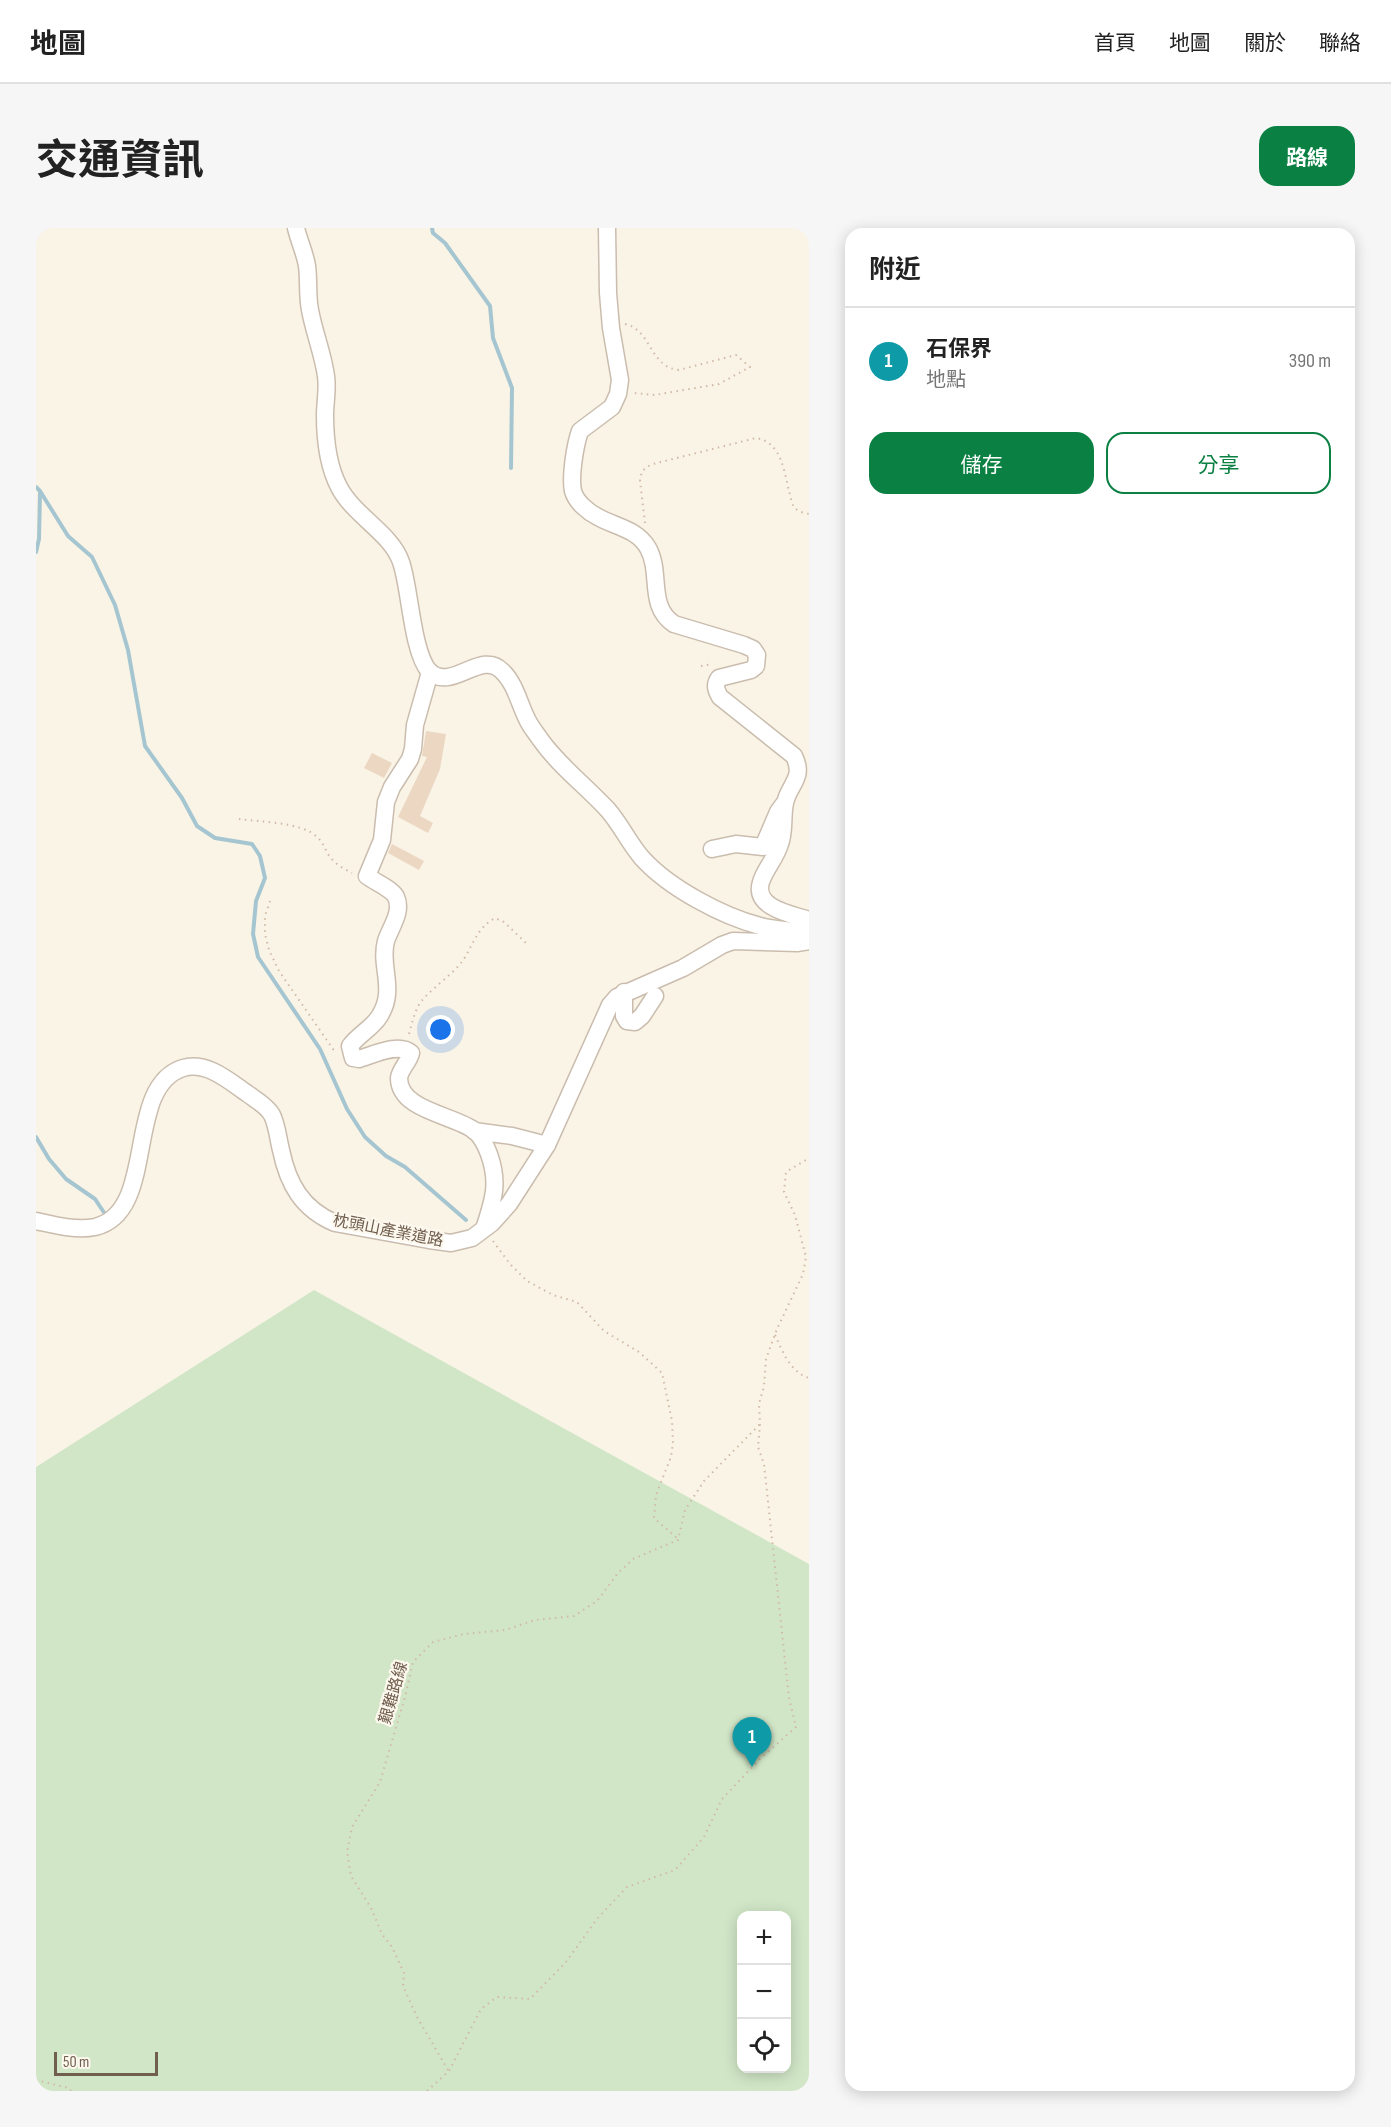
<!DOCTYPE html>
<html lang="zh-TW">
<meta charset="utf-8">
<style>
body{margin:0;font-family:"Sofia Sans Condensed","Noto Sans TC",sans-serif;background:#f6f6f6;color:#222}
.controls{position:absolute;right:18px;bottom:18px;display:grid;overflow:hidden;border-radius:12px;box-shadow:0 3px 15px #0003}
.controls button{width:54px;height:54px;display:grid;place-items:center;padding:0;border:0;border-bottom:2px solid #e0e0e0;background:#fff;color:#222;font:30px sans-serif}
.scale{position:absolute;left:18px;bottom:15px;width:104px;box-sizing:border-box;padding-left:6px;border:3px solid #705e4f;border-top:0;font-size:16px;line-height:21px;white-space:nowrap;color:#705e4f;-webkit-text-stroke:4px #fdf8ed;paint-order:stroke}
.you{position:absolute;left:405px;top:802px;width:21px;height:21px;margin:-15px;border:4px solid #fff;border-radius:50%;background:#1a73e8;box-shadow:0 0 0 9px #1a73e833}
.badge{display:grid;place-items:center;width:39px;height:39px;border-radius:50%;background:#0b8043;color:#fff;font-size:20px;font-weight:700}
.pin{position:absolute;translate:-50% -50px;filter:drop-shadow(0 2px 3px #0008)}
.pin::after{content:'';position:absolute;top:32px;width:21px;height:18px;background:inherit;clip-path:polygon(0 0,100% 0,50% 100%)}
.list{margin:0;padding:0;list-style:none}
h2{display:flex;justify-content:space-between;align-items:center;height:78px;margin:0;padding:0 24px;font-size:26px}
h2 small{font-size:20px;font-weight:400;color:#767676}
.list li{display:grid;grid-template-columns:39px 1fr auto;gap:18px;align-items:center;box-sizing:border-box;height:108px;padding:0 24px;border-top:2px solid #e0e0e0}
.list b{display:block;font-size:22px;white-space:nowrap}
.list p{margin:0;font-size:20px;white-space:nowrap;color:#767676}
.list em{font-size:20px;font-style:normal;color:#767676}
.actions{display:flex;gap:12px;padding:18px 24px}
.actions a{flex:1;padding:14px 0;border:2px solid #0b8043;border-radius:18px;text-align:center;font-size:21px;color:#0b8043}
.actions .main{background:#0b8043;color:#fff}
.icon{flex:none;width:33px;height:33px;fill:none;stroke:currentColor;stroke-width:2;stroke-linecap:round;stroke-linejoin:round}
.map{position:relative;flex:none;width:773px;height:1863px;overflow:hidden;border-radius:18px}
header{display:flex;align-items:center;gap:36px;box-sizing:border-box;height:84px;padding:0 30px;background:#fff;border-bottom:2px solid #e0e0e0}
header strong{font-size:28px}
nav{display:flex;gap:33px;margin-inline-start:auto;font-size:21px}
.intro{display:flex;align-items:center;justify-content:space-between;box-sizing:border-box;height:144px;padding:0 36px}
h1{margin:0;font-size:42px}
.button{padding:15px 27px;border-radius:18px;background:#0b8043;color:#fff;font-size:21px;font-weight:700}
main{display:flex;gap:36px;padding:0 36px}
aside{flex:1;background:#fff;border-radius:18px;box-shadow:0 3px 15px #0003}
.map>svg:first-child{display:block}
.green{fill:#d1e6c7;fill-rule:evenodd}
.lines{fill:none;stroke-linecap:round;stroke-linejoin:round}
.stream{stroke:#a5c6d1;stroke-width:4}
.building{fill:#ecd7c2}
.minor-casing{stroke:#cabdae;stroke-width:19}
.path{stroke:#d0baa5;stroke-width:2;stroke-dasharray:1.5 4.5;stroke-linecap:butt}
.minor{stroke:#fff;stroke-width:16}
.labels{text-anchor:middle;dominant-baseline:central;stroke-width:4.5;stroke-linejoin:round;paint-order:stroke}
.street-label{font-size:16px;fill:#705e4f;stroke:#fdf8ed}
</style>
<header>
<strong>地圖</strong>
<nav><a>首頁</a><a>地圖</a><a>關於</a><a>聯絡</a></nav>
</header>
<div class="intro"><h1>交通資訊</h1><a class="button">路線</a></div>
<main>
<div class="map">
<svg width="773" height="1863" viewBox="0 0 773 1863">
<rect width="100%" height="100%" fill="#faf4e7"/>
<!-- green -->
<path class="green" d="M278,1062l495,274v527h-773v-624zM706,1688h44v152h-44z"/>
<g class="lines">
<!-- stream -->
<g class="stream">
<polyline points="396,0 397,5 409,15 454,78 457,110 476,160 475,240"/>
<polyline points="0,259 4,263 32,308 56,329 79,377 92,422 109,518 146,570 161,598 179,610 216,616 224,628 229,650 220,673 217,706 222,729 284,821 311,881 329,909 350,928 369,939 430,992"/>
<polyline points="0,324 3,311 4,265"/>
<polyline points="0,909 13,931 30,951 59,971 69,986"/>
</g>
</g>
<!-- building -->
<g class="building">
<polygon points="390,503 410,506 404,541 384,588 397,595 392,605 362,589 391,529 386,528"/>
<polygon points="336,525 356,535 348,550 328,540"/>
<polygon points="356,616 388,633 383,642 352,625"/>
</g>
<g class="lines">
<defs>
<g id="minor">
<path d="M260,0c3,13 9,25 11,38 2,14 0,29 3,44 4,22 13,44 16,66 2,14 -1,26 -1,39 0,24 3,51 14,72 15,29 52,46 62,75 9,25 11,90 28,109 22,22 52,-22 73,0 13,12 17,32 25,48 3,7 9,14 13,20 19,27 46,47 68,71 13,15 21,33 34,48 27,30 80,58 118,68 16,4 33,5 49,6"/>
<path d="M571,0l1,65 3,35 9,52 -2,14 -6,13 -32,24c-5,14 -10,46 -7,60 3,11 15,21 25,26 18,10 39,12 50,31 14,25 -1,58 26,76l70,21 9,4 4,6 -1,11 -5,4 -32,8c-5,7 -3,12 1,19l74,59c11,22 -5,28 -9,47 -3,14 0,28 -5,41 -4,14 -15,25 -19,38 -8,26 30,32 48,38"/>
<path d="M394,444l-15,53 -2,24 -3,10 -18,28 -6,15 -4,38 -15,36c8,6 25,13 29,21 7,15 -6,31 -10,44 -7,25 11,49 -7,76 -7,11 -21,18 -29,29l3,12 6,1c14,-4 40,-17 52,-6 -2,9 -11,16 -12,25 0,33 56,37 76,53 7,6 11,15 14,23 10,28 5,44 -4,72"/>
<polyline points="676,621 700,616 727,619 742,584 747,577"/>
<polyline points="588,764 588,788 591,793 599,794 606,788 619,768"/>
<polyline points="438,903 476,908 511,917"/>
<path d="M0,993c18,4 40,10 59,6 64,-15 28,-140 88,-159 24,-7 46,13 65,26 8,6 19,12 24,21 5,10 6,23 9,35 7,34 21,59 54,73l94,17 22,3 21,-5 20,-15 17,-19 38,-59 63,-140 7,-8 66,-29 39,-23 11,-4 65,2 11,-2"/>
</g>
</defs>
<!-- minor casing -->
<use href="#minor" class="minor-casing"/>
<!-- path -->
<g class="path">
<path d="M589,96c27,6 24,43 54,46l57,-15 14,12 -31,17 -64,11 -22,-2"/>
<path d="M609,295l-5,-42c1,-10 4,-13 13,-17l103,-26c25,4 28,32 33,53 2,6 2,14 7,18 3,3 9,4 13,5"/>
<polyline points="665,438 676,436"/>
<path d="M203,591c21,3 63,3 78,18 6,5 8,13 13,20 5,7 14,12 22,16"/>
<polyline points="234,673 229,688 229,706 233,722 243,743 299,824"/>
<path d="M373,806c3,-11 5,-21 11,-31 12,-16 32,-27 44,-44 9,-15 14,-32 31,-41l9,4 23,22"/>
<polyline points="457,1013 474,1036 491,1053 517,1067 541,1074 568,1103 603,1124 626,1145 636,1193 637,1215 635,1229 620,1267 618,1290 642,1311"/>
<path d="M739,1107c8,17 15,37 34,43"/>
<polyline points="412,1842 381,1789 367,1758 368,1745 356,1719 346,1706 335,1680 315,1648 311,1624 316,1599 344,1554 369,1469 377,1434 397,1414 428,1406 469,1402 499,1392 538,1388 561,1373 582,1345 597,1331 642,1312 649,1282 668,1253 724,1196"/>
<polyline points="0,1852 33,1860 35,1863"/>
<polyline points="391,1863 413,1843 445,1781 461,1769 494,1771 530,1734 561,1691 591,1659 639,1642 668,1609 686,1571 724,1531 760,1499 753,1470 728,1236 722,1219 724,1196 723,1176 728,1158 730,1131 741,1101 767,1046 770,1029 759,987 748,964 750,944 773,930"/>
</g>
<!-- minor -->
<use href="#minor" class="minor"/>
</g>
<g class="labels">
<!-- street labels -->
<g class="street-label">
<text transform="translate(352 1003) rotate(11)">枕頭山產業道路</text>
<text transform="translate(358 1465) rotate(-74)">艱難路線</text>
</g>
</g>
</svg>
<div class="controls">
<button>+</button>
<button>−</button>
<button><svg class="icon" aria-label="locate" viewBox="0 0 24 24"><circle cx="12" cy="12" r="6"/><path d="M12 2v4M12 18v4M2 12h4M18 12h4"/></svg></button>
</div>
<div class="scale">50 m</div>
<div class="you"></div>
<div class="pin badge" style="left:716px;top:1539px;background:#0f9aa8">1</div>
</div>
<aside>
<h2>附近<small></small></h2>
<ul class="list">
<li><span class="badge" style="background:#0f9aa8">1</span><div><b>石保界</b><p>地點</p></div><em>390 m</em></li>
</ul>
<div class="actions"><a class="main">儲存</a><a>分享</a></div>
</aside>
</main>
